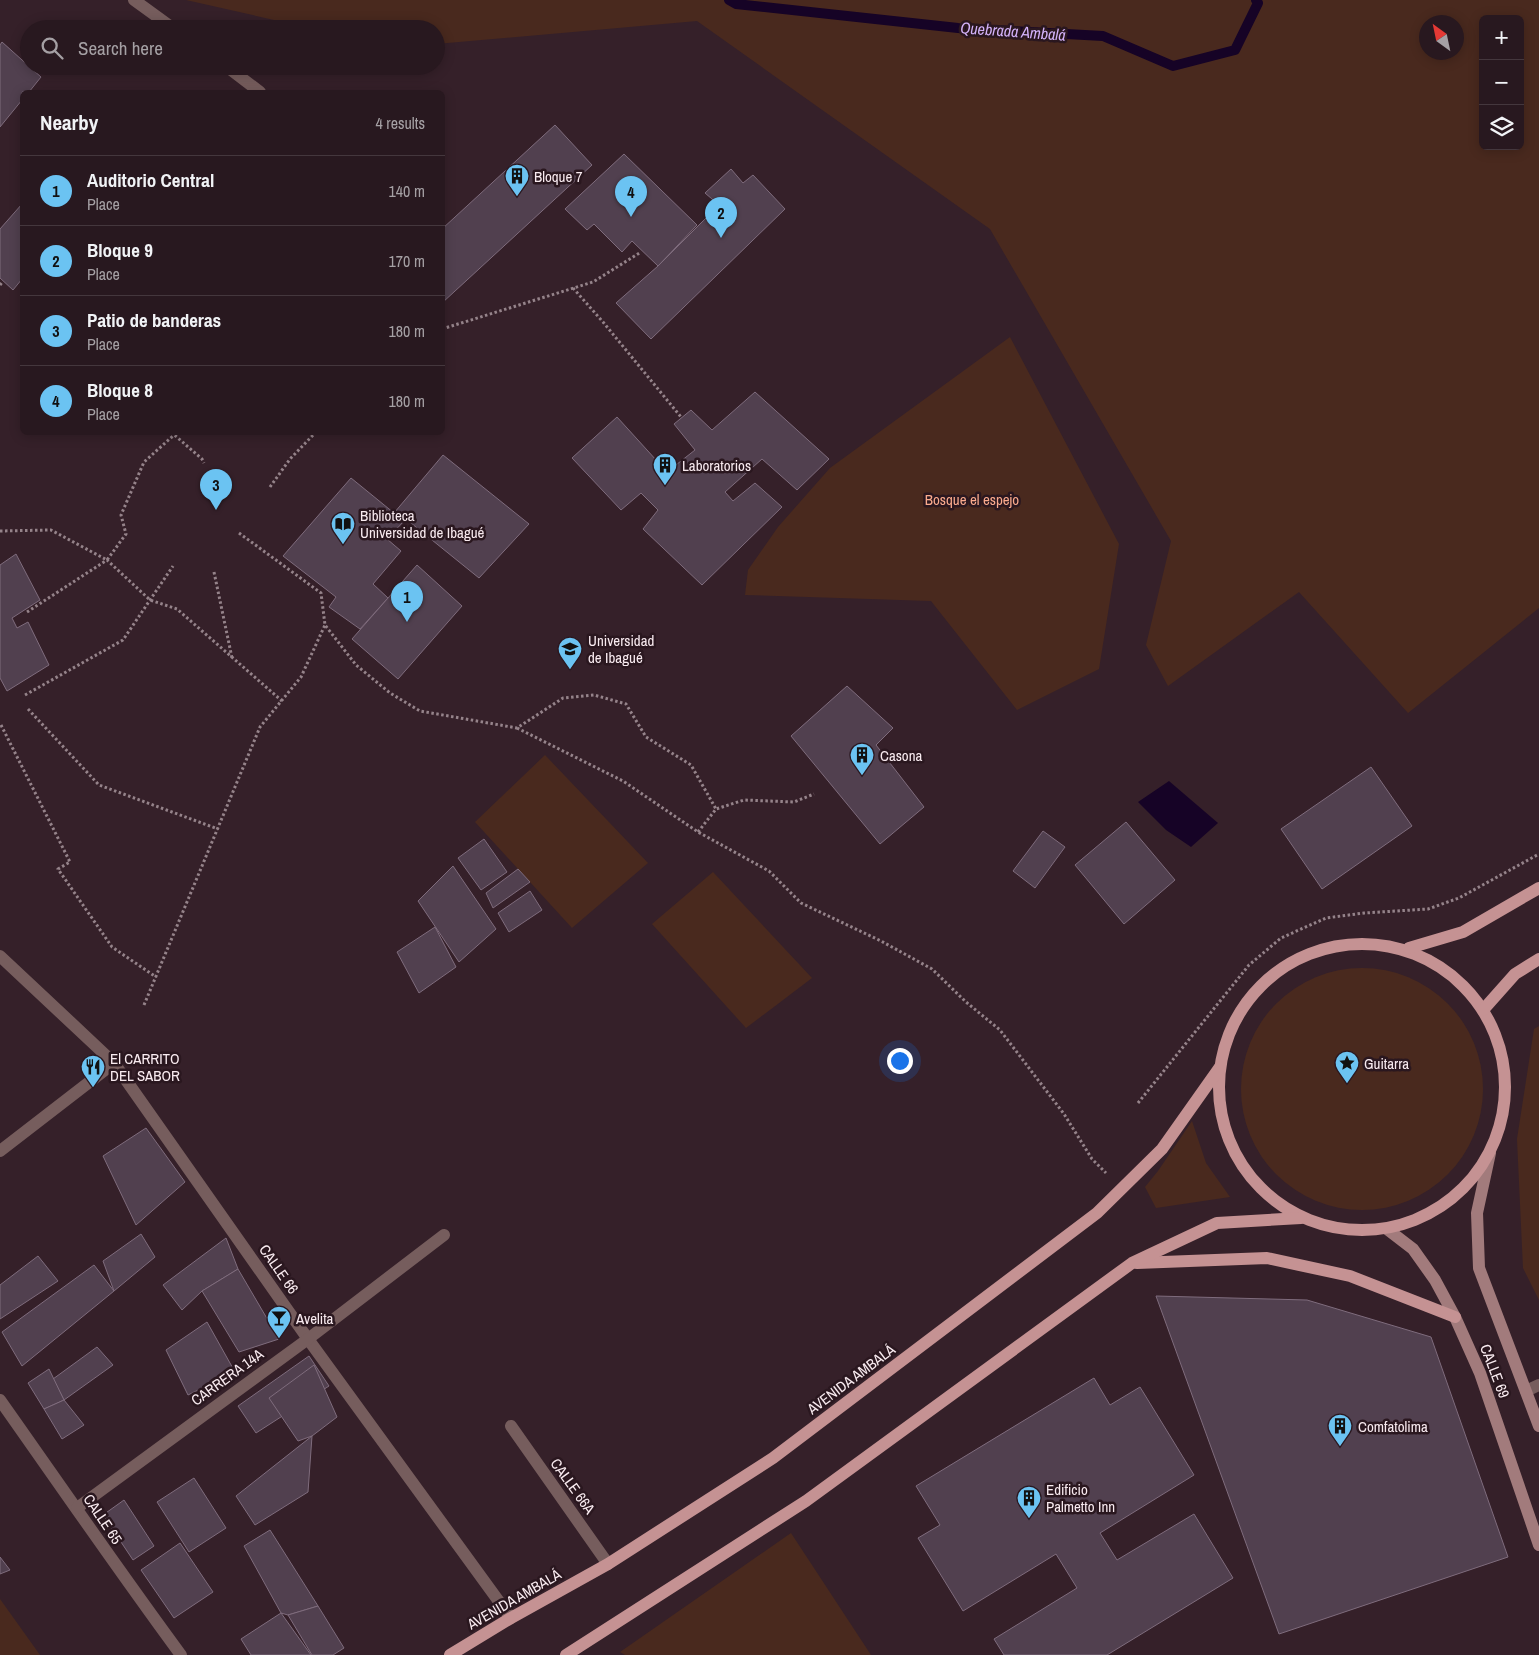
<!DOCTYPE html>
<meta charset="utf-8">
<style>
body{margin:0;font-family:"Archivo Narrow",sans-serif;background:#34252c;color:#f1f3f6}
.controls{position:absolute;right:15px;top:15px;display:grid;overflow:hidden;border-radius:8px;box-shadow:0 2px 12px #0003}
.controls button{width:45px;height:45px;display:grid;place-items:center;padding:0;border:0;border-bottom:1px solid #44373d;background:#28181f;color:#f1f3f6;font:25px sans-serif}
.compass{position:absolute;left:1419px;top:15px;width:45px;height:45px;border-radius:50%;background:#28181f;box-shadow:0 2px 12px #0003;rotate:327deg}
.you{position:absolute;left:899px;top:1060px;width:18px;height:18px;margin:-12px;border:4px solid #fff;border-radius:50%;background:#1a73e8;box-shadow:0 0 0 8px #1a73e833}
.badge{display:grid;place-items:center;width:32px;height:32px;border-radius:50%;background:#6bc3f2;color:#111;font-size:16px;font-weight:700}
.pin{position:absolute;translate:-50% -41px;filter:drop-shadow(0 1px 2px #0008)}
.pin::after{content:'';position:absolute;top:26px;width:18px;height:15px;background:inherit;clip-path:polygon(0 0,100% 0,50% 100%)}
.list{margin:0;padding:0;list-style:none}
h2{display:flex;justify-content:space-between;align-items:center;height:65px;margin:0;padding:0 20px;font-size:21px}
h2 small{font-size:16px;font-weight:400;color:#a5a0a4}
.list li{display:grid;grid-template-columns:32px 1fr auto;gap:15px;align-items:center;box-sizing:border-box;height:70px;padding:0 20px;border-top:1px solid #44373d}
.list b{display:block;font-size:19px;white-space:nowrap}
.list p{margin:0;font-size:16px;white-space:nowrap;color:#a5a0a4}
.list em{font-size:16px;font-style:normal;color:#a5a0a4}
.icon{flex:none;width:28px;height:28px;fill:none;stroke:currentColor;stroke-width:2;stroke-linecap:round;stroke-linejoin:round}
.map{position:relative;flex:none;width:1539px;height:1655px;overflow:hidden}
.search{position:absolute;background:#28181f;box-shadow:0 2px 12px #0003;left:20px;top:20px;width:425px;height:55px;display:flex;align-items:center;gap:12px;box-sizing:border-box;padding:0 18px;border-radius:28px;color:#a5a0a4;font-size:19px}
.panel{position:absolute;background:#28181f;box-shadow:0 2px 12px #0003;left:20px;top:90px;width:425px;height:345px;border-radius:8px}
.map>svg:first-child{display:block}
.green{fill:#49291e;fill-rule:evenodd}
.water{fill:#160326}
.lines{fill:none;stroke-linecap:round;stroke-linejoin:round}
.stream{stroke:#160326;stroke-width:10}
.building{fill:#51404f;stroke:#7f6c7d}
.path{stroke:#95838a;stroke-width:3;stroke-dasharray:2.5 2.5;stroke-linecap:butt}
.lane{stroke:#765d5d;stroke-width:12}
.street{stroke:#765d5d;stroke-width:12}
.secondary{stroke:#a27b7c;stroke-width:12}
.primary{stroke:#c59293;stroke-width:12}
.labels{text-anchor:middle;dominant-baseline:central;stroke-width:5;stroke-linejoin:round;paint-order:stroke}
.poi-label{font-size:15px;fill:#f9ebf0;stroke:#2a171f;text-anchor:start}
.park-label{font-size:15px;fill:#faaa8d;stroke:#2a171f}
.street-label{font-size:15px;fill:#f9ebf0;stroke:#2a171f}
.water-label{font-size:16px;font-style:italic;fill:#d3b2f9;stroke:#2a171f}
</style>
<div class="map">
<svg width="1539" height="1655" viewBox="0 0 1539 1655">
<rect width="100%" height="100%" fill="#352029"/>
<!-- green -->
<g class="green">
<path d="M186,0h1353v608l-131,105 -109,-121 -131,94 -22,-41 25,-104 -181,-312 -293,-208 -261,23v-15h-122zM1483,19h37v127h-37zM1426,22h30v30h-30z"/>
<polygon points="1010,337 1119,544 1099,669 1017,710 931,601 745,595 748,570 778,527 830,468"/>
<polygon points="545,755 648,863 572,928 475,822"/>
<polygon points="713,872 812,978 746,1028 652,924"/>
<circle cx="1362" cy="1089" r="121"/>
<polygon points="1539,1026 1539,1300 1523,1268 1517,1139 1534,1029"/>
<polygon points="1192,1121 1206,1163 1230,1197 1156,1208 1145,1187 1158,1171"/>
<polygon points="791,1533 871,1655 625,1655 620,1652"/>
<polygon points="0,1599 40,1655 0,1655"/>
</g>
<!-- water -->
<polygon class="water" points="1169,781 1218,823 1191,847 1166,830 1138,802"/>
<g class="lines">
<!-- stream -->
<polyline class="stream" points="729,0 736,4 958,28 1103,36 1173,66 1235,50 1258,3 1256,0"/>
</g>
<!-- building -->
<g class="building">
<polygon points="2,42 41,77 29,92 22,92 22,100 0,127 0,45"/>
<polygon points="555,125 592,165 442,303 442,229"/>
<polygon points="624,154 697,225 658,266 632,241 622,252 594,224 587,230 565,209"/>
<polygon points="731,169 743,183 753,175 785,209 651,339 616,303 658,266 719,205 705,193"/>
<polygon points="22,204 22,279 13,290 0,278 0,229"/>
<polygon points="755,392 829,459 797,490 762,459 725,492 733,501 755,483 782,507 702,585 643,529 658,510 641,493 621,510 572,458 617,417 667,472 695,450 674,424 691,410 712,430"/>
<polygon points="443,455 529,524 479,578 406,519 387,539 401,551 373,584 388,598 360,629 329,607 336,597 283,556 351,478 394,513"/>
<polygon points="16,554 40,600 12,618 17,628 28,622 49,665 7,691 0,678 0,565"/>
<polygon points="417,565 462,606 398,679 352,639"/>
<polygon points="847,686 893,728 876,745 924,807 880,844 791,736"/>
<polygon points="1371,767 1412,826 1322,889 1281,829"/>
<polygon points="1126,822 1175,880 1124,924 1075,865"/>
<polygon points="1043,831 1065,847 1035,888 1013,871"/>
<polygon points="484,839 507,872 481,890 458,858"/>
<polygon points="453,866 496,929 459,962 418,901"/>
<polygon points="518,869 530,882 493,908 486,893"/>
<polygon points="530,891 542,910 509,932 498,913"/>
<polygon points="435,927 456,967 419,993 397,952"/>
<polygon points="146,1128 185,1182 136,1225 103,1156"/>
<polygon points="141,1234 155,1257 114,1291 103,1261"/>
<polygon points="226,1238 238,1269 202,1291 182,1310 163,1285"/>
<polygon points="38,1256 58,1281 0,1319 0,1285"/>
<polygon points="94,1265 114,1291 22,1366 2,1332"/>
<polygon points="238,1269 279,1339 239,1352 202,1291"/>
<polygon points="1156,1296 1307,1300 1431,1337 1508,1557 1279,1634"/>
<polygon points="207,1322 235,1372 188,1395 166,1350"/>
<polygon points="97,1347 113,1365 64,1400 53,1379"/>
<polygon points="309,1356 329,1386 256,1433 238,1406"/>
<polygon points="314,1365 337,1417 312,1436 298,1441 269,1398"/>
<polygon points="49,1369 64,1400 44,1409 28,1383"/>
<polygon points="1094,1378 1110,1405 1140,1387 1194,1475 1100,1533 1117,1560 1194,1514 1233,1578 1107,1655 1004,1655 994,1639 1077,1588 1056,1554 963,1611 918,1538 940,1525 916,1486"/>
<polygon points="64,1400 84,1425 62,1439 44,1409"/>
<polygon points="312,1436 308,1492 255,1525 236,1496"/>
<polygon points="194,1478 226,1528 189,1552 157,1502"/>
<polygon points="124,1500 154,1546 133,1560 103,1515"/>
<polygon points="270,1530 318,1606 288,1615 281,1613 244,1546"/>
<polygon points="180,1543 213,1592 174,1618 141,1570"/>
<polygon points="0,1557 10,1570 0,1574"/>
<polygon points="318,1606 344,1648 333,1655 312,1655 288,1615"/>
<polygon points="281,1613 311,1655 251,1655 241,1639"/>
</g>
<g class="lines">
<!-- path -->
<g class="path">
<polyline points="0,285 3,281"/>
<polyline points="573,288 603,322 681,417"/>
<polyline points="442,329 593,282 641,252"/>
<polyline points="171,432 202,459 204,463"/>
<polyline points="270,487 290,459 316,432"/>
<polyline points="0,531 51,530 107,560 126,534 121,515 144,462 174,435"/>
<polyline points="239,533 321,593 325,625 356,665 390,693 420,711 517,728 563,698 594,695 626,704 646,737 691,765 716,809"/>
<polyline points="214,572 232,658"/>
<polyline points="27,612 107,560 150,600 177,609 282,701"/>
<polyline points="25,695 123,640 173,566"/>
<polyline points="28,709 99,785 218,829"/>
<polyline points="1,725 70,862 58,869 112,947 156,977"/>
<polyline points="517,728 623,781 698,832 769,871 801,903 881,941 932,969 966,1002 1000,1030 1064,1114 1092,1159 1106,1173"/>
<polyline points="698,832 716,809 744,800 794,802 814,794"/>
<polyline points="144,1005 260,727 301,677 325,625"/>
<polyline points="1138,1103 1249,965 1281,938 1326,918 1364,913 1428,909 1459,898 1539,854"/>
</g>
<!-- lane -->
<g class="lane">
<polyline points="134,0 174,29"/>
<polyline points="226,66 260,92"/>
<polyline points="1526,1391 1539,1385"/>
</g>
<!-- street -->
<g class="street">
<polyline points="0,956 114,1063 308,1339 511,1618"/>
<polyline points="0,1151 114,1063"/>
<path d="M0,1400c60,85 119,171 181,255"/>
<polyline points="511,1426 608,1564"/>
<polyline points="77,1508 308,1339 444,1235"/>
</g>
<!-- secondary -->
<g class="secondary">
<polyline points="1490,1153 1477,1213 1479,1268 1539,1426"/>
<polyline points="1387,1229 1413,1249 1435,1280 1455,1317 1480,1373 1539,1545"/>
</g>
<!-- primary -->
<g class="primary">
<circle cx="1362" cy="1087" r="143"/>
<polyline points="1409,948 1463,932 1539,888"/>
<polyline points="1483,1010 1515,974 1539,959"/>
<polyline points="1137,1263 1267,1258 1350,1276 1455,1317"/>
<polyline points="450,1655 511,1618 608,1564 773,1458 1097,1213 1162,1149 1220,1067"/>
<polyline points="566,1655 806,1501 1132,1263 1217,1223 1301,1218"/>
</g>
</g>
<!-- icons -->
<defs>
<symbol id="building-pin" viewBox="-11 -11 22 30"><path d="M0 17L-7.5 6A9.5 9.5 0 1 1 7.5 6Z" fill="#6bc3f2" stroke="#2a171f"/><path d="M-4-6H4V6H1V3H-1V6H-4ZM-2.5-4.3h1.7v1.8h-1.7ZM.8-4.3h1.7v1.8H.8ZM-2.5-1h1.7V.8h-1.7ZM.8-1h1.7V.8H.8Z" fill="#111"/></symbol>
<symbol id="library-pin" viewBox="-11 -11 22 30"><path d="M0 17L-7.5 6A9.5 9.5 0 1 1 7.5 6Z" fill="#6bc3f2" stroke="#2a171f"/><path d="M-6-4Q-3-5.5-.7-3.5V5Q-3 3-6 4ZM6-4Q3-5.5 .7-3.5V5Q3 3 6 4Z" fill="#111"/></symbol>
<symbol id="university-pin" viewBox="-11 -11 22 30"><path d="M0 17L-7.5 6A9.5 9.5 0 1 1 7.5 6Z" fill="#6bc3f2" stroke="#2a171f"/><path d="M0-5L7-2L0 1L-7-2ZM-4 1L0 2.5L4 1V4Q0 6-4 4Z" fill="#111"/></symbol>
<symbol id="sight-pin" viewBox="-11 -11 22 30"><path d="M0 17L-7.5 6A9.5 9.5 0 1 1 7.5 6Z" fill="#6bc3f2" stroke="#2a171f"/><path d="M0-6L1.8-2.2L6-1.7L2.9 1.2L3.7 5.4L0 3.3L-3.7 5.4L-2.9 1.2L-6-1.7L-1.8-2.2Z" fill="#111"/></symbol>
<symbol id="restaurant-pin" viewBox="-11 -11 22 30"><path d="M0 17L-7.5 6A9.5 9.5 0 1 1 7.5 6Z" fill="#6bc3f2" stroke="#2a171f"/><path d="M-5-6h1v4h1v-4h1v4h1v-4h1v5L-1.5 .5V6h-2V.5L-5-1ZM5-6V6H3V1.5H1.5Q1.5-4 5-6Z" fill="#111"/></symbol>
<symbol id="bar-pin" viewBox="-11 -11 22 30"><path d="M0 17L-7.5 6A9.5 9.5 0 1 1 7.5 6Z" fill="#6bc3f2" stroke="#2a171f"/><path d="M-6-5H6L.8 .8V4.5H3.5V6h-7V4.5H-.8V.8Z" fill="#111"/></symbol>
</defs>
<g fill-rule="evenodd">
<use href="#building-pin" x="503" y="162" width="28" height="38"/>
<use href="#building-pin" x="651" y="451" width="28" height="38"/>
<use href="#library-pin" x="329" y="510" width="28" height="38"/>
<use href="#university-pin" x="556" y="635" width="28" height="38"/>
<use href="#building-pin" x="848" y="741" width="28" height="38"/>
<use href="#sight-pin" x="1333" y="1049" width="28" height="38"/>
<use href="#restaurant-pin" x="79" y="1053" width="28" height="38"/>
<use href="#bar-pin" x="265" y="1304" width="28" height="38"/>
<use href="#building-pin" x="1326" y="1412" width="28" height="38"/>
<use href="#building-pin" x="1015" y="1484" width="28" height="38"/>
</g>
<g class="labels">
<!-- poi labels -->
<g class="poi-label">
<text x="534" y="176">Bloque 7</text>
<text x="682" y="465">Laboratorios</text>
<text x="360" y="515">Biblioteca<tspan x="360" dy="17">Universidad de Ibagué</tspan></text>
<text x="588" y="640">Universidad<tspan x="588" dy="17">de Ibagué</tspan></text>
<text x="880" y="755">Casona</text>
<text x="110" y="1058">El CARRITO<tspan x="110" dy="17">DEL SABOR</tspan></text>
<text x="1364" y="1063">Guitarra</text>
<text x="296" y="1318">Avelita</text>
<text x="1358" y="1426">Comfatolima</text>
<text x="1046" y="1489">Edificio<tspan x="1046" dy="17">Palmetto Inn</tspan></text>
</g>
<!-- park labels -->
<g class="park-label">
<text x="972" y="499">Bosque el espejo</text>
</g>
<!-- street labels -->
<g class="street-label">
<text transform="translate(279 1269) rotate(55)">CALLE 66</text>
<text transform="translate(1495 1371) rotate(69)">CALLE 69</text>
<text transform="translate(227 1377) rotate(-36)">CARRERA 14A</text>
<text transform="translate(851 1379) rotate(-37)">AVENIDA AMBALÁ</text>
<text transform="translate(573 1486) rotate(54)">CALLE 66A</text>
<text transform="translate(103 1519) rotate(56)">CALLE 65</text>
<text transform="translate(514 1599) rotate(-30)">AVENIDA AMBALÁ</text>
</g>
<!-- water labels -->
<g class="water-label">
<text transform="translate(1013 31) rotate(4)">Quebrada Ambalá</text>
</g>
</g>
</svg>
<div class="controls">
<button>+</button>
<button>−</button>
<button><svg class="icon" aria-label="layers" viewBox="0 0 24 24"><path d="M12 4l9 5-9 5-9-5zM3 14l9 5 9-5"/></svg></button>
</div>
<svg class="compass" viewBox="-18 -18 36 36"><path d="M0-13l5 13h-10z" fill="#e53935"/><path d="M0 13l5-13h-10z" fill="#a5a0a4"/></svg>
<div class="you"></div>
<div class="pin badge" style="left:407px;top:622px">1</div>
<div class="pin badge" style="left:721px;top:238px">2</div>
<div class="pin badge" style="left:216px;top:510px">3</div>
<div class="pin badge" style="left:631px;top:217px">4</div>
<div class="search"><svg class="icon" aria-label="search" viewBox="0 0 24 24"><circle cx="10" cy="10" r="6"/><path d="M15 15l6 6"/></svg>Search here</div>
<section class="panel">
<h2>Nearby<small>4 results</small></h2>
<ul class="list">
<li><span class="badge">1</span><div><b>Auditorio Central</b><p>Place</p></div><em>140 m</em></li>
<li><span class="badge">2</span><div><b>Bloque 9</b><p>Place</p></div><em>170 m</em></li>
<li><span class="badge">3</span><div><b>Patio de banderas</b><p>Place</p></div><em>180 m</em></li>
<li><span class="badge">4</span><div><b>Bloque 8</b><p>Place</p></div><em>180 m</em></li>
</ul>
</section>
</div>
